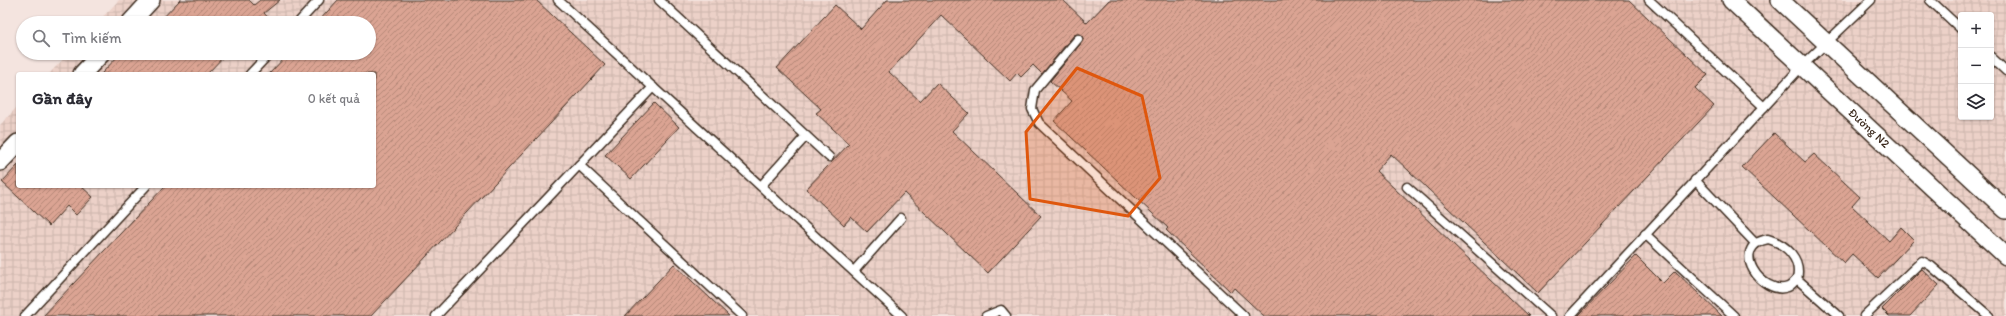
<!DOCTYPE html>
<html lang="vi">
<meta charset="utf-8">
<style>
body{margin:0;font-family:Itim,sans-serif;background:#f2f2f3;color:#2b2b33}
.controls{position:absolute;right:12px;top:12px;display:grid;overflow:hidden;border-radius:4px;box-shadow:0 1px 3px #0004}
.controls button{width:36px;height:36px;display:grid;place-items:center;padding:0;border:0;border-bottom:1px solid #e1e1e2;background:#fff;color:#2b2b33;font:20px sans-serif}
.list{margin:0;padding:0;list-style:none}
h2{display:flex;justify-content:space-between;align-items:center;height:52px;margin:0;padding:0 16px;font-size:17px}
h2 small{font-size:13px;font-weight:400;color:#7c7c81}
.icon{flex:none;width:22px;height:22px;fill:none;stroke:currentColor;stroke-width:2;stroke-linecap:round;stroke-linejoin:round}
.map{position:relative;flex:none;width:2006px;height:316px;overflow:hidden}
.search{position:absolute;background:#fff;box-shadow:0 1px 3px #0004;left:16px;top:16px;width:360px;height:44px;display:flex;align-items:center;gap:10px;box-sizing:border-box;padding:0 14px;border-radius:22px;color:#7c7c81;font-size:15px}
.panel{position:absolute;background:#fff;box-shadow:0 1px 3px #0004;left:16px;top:72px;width:360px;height:116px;border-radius:4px}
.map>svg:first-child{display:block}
.industrial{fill:url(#industrial-grid);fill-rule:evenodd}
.building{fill:url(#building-hatch);stroke:#3b2a1e}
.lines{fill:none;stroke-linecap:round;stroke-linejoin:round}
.lane-casing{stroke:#3b2a1e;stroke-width:11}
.street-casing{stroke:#3b2a1e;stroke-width:20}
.lane{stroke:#fff;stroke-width:8}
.street{stroke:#fff;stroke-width:17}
.marked{fill:#df570d;fill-opacity:0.2;stroke:#df570d;stroke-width:3;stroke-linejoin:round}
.labels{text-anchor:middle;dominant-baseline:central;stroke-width:3.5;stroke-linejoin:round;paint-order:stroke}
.street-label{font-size:12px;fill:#3b2a1e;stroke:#fff}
</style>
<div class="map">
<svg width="2006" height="316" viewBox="0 0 2006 316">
<defs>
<pattern id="industrial-grid" width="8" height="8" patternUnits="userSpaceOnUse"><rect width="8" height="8" fill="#ecd1c8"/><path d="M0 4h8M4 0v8" fill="none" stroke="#cbb4ab"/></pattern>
<pattern id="building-hatch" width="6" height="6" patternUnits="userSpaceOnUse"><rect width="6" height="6" fill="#dba493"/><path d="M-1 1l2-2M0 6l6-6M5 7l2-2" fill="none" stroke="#b38677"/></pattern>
</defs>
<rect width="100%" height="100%" fill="#f4e4df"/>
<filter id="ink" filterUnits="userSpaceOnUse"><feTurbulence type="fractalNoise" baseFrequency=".025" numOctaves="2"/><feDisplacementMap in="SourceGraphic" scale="8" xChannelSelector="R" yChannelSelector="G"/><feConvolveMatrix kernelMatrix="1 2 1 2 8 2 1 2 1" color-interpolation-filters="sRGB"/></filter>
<g filter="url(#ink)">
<!-- industrial -->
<path class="industrial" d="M119,0h1887v316h-2006v-191l18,-19v80h356v-112h-325l20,-21h300v-30h-272zM1961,15h30v102h-30z"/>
<!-- building -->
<g class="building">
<polygon points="180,0 249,0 254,5 260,0 280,0 264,13 273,23 158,23"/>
<polygon points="338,0 536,0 605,65 371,316 43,316 165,186 374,186 374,74 269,74 289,53 369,53 369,23 317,23"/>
<polygon points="887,0 1063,0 1087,23 1109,0 1629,0 1708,75 1695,88 1714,106 1538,293 1391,154 1376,171 1529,316 1264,316 1234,288 1231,292 1166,230 1168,228 1054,121 1072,101 1050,81 1082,42 1083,38 1079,34 1074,35 1042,74 1033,65 1021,77 1017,73 1010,81 941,15 889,72 920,101 937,83 969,113 952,131 1041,216 988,273 904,193 867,232 851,217 844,225 806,189 849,144 816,113 821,109 777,68 835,5 861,29"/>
<polygon points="121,53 227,53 207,74 101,74"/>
<polygon points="654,103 679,127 631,179 605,155"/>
<polygon points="1774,133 1805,162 1814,154 1860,197 1852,206 1889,241 1901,227 1914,240 1878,278 1852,254 1844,263 1742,167"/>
<polygon points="18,165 18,186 81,186 93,197 76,215 67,206 49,226 2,182"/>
<polygon points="1636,256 1663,283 1675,271 1722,316 1578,316"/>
<polygon points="674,264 729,316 625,316"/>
<polygon points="1922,269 1939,285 1910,316 1889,316 1882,309"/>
</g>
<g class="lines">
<defs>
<g id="lane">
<polyline points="558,0 902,316"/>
<polyline points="659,0 829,157"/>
<polyline points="1649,0 1764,107"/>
<polyline points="1930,0 1961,29"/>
<polyline points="298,23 319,0"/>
<polyline points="1078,39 1035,90 1032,109 1039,123 1244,316"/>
<polyline points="1991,57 2006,71"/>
<polyline points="250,74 270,53"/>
<polyline points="579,165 742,316"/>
<polyline points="1695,180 1755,243"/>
<polyline points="761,186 806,136"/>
<polyline points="1407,187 1551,316"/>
<polyline points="1645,234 1734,316"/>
<path d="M1768,239c18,5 34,20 29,40 -3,3 -6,7 -9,8 -25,10 -61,-40 -20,-48z"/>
<polyline points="854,271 901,218"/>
<polyline points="1797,279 1839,316"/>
<polyline points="25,316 146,186"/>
<polyline points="436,316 653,87"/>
<polyline points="986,316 1001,310 1006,316"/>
<polyline points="1570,316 1802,66 1871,0"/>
<polyline points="1864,316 1922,261 1931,266 1989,316"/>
</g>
<g id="street">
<polyline points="1731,0 2006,256"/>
<polyline points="1780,0 2006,210"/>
<polyline points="130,23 151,0"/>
<polyline points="82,74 102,53"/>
<polyline points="0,162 18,143"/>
</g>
</defs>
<!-- lane casing -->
<use href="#lane" class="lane-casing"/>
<!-- street casing -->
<use href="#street" class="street-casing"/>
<!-- lane -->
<use href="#lane" class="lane"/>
<!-- street -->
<use href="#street" class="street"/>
</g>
</g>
<!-- marked area -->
<path class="marked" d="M1077,68l65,28 18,82 -32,38 -98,-17 -4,-67z"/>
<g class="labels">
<!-- street labels -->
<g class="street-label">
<text transform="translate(1869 128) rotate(43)">Đường N2</text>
</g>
</g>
</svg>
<div class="controls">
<button>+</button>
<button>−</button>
<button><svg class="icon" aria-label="layers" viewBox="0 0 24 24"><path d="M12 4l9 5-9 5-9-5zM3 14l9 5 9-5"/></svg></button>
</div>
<div class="search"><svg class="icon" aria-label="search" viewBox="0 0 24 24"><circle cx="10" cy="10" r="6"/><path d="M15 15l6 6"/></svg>Tìm kiếm</div>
<section class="panel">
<h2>Gần đây<small>0 kết quả</small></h2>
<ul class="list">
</ul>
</section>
</div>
